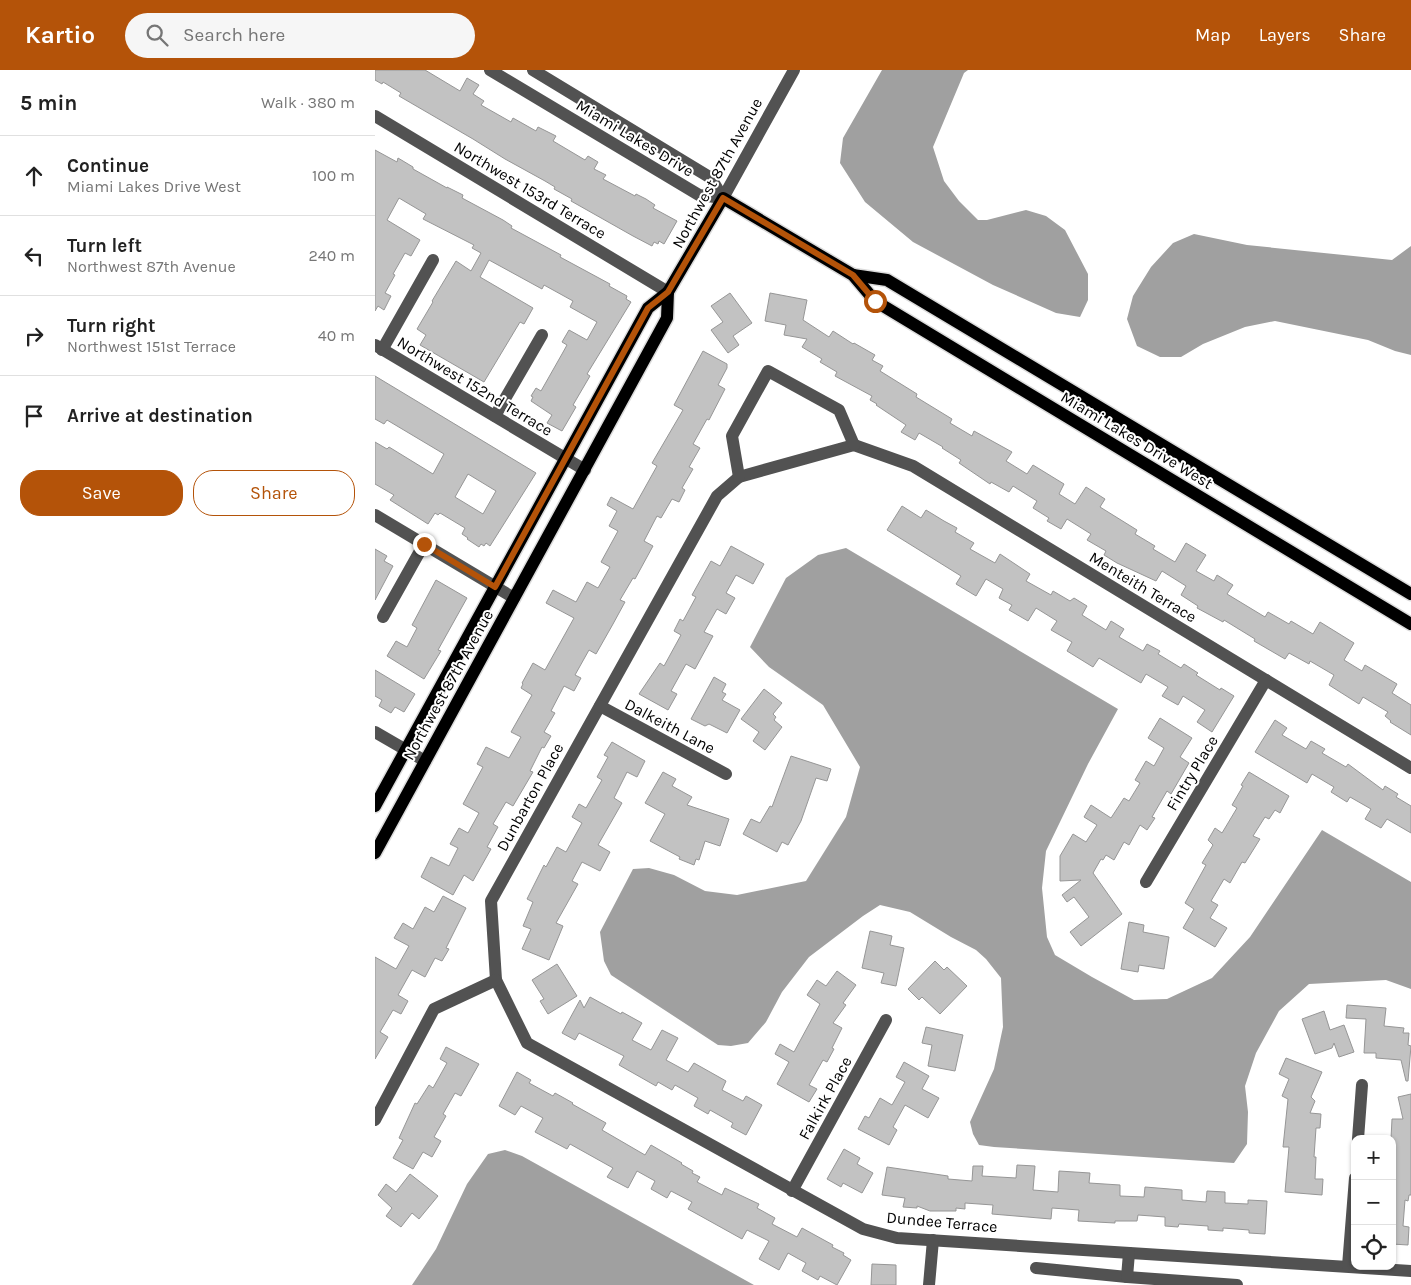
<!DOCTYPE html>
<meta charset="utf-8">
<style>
body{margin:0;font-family:Karla,sans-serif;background:#f6f6f6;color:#222}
.controls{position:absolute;right:15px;bottom:15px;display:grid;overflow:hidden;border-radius:10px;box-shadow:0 1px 4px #0004}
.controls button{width:45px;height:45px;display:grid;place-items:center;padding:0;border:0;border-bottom:1px solid #e0e0e0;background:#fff;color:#222;font:25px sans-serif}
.stop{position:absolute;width:15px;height:15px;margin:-11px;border:4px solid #b45309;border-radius:50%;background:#fff}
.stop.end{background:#b45309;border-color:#fff;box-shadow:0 1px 5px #0008}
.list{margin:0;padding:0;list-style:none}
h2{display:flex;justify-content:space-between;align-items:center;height:65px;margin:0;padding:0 20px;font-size:21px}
h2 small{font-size:16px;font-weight:400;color:#767676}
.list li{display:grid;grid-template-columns:32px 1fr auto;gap:15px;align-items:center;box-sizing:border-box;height:80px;padding:0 20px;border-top:1px solid #e0e0e0}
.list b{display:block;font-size:19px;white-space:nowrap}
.list p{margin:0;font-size:16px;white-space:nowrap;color:#767676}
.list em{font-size:16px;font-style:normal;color:#767676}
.actions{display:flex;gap:10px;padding:15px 20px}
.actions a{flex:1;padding:11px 0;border:1px solid #b45309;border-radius:20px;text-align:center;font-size:18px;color:#b45309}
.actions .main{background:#b45309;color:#fff}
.icon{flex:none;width:28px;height:28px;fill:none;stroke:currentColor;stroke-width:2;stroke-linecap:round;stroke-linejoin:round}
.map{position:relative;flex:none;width:1036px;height:1215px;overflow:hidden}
header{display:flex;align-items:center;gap:30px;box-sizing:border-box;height:70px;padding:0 25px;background:#b45309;color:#fff}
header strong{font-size:24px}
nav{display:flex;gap:28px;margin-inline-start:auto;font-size:18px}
.search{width:350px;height:45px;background:#f6f6f6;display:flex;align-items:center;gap:12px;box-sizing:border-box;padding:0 18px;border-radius:28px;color:#767676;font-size:19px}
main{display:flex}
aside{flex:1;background:#fff}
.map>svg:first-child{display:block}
.water{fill:#a0a0a0}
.building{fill:#c2c2c2;stroke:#969696;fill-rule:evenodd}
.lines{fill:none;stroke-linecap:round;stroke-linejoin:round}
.major-casing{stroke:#dbdbdb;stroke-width:15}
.minor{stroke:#525252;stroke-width:12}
.major{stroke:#000;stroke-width:12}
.route{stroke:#b45309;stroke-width:6}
.labels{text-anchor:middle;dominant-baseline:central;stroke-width:4;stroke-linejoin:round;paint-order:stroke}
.street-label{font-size:16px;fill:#000;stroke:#fff}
</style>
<header>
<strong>Kartio</strong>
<div class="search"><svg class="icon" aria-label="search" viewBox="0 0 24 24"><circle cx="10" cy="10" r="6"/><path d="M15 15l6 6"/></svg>Search here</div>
<nav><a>Map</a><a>Layers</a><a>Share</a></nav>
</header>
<main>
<aside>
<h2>5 min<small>Walk · 380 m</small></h2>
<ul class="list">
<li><svg class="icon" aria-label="ahead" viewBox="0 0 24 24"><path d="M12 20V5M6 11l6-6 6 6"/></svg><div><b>Continue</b><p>Miami Lakes Drive West</p></div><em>100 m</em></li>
<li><svg class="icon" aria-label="left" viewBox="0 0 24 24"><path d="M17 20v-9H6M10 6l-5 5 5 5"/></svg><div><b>Turn left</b><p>Northwest 87th Avenue</p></div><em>240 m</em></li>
<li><svg class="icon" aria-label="right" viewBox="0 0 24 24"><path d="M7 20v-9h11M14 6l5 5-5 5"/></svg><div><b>Turn right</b><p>Northwest 151st Terrace</p></div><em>40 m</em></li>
<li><svg class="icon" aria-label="arrive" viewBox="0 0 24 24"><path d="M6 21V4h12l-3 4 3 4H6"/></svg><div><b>Arrive at destination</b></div></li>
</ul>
<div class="actions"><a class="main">Save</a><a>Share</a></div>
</aside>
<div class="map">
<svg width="1036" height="1215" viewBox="0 0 1036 1215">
<rect width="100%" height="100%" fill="#fff"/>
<!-- water -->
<g class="water">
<polygon points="507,0 593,0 589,3 558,77 569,111 584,131 603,150 612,150 651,140 671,146 690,160 713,204 713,230 705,247 681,243 618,215 538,172 490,132 465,93 468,68"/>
<polygon points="819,164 872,175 1017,190 1036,176 1036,285 1020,281 993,270 900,251 870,257 828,274 806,287 785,287 762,276 752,249 758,226 776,197 798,173"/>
<polygon points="471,478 743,639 713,694 671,781 667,818 672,867 680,885 717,907 759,930 792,929 837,908 875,867 947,760 1036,812 1036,919 1011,910 934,914 904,941 881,983 870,1016 873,1042 872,1074 859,1093 619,1077 604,1075 598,1064 595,1052 619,999 628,957 626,908 611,889 601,880 576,867 535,842 505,835 488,846 434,887 407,922 391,952 373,973 356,976 343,975 236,905 229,891 225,862 258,799 274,798 299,805 330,821 362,825 431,811 471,747 485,697 448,635 394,597 375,577 411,508 443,485"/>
<polygon points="130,1080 147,1086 379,1215 37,1215 61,1179 92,1114 113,1084"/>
</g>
<!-- building -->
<g class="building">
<polygon points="0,0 50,0 85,21 92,8 104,15 98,24 109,31 106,35 136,52 138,48 161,61 163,57 181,66 178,71 210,90 213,86 223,92 219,99 231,105 228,109 260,126 261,124 271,129 280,135 278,138 302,151 289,174 284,171 283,174 279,172 277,176 258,166 196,131 197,129 179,119 180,117 170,111 130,89 98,69 24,26 26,23 8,12 7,14 0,10"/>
<polygon points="0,80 22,92 23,88 38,97 38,99 72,118 72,117 88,125 87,128 128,150 137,156 136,158 186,185 185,187 235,214 234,216 252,226 251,229 256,232 212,304 215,306 198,335 201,337 187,361 172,353 177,345 156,331 158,327 156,326 161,318 166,321 187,284 192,275 187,272 194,260 212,270 222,252 195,237 198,231 169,215 167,219 114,190 105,207 158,238 149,254 145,252 109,312 45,275 51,265 42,259 58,232 57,231 81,191 96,201 106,183 97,178 99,175 48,149 51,144 24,128 12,150 45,170 36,186 30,183 18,204 20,205 10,223 16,226 9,240 3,236 0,241"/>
<polygon points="355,223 377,253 358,266 364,275 353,283 336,260 348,252 336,236"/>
<polygon points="395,223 432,230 428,250 454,267 458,261 478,274 479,273 500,285 497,290 508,296 505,301 542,324 541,327 577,349 575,353 597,366 599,361 637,382 631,391 652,404 658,395 689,414 684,424 700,434 711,417 730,429 725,437 762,460 760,464 780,476 778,479 800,492 811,473 831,485 821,501 839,511 842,505 858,515 852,524 890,547 893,542 914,554 916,551 938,564 945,552 979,573 969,590 987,601 990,595 1022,614 1017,623 1036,635 1036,665 1015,652 1016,651 1010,646 1013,642 988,627 984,634 954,615 959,605 935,591 934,594 914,583 910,589 879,571 880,569 849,550 848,552 822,538 823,536 806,525 811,516 787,501 781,511 742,493 729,485 731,481 712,470 716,464 692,449 686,459 672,451 674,448 658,438 662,431 638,416 634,422 616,412 615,414 584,393 586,390 567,378 568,377 544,363 540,370 526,362 531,355 501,335 502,334 495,330 497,326 460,306 462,302 445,292 447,289 427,277 432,269 409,265 411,255 390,251"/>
<polygon points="328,281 352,294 352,298 343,315 350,319 334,350 332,349 318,374 325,378 314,397 318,399 307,418 310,420 304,432 297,429 286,448 282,446 269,471 278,476 260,509 258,508 245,530 250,532 238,554 221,584 214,580 200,605 206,608 199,621 189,616 176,641 180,643 169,662 176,666 169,678 167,677 155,701 158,702 138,736 131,732 118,754 123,757 112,777 116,779 98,811 89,805 78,825 46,807 56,787 74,796 83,778 75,774 84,758 93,763 104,743 88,734 108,697 102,694 111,677 134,688 146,667 136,662 157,625 146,618 148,614 147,613 158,593 170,600 199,548 171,533 178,520 201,532 212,512 223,518 235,497 226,492 243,461 234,456 242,441 232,435 236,427 258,439 282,396 277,393 308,340 299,335"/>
<path d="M0,306l161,97 -46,73 -4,-3 -2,3 -3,-2 -2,3 -12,-8 1,-1 -6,-4 3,-6 -25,-15 -2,2 -3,-2 -7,11 -38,-24 4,-5 -19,-11v-42l12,7 2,-2 44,27 11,-20 -57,-34 -3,4 -9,-5zM93,404l28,17 -13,23 -28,-17z"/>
<polygon points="527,436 546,448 551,440 569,451 582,458 580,462 599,473 595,479 620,493 625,484 655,504 651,511 676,525 678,521 695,531 699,528 712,536 707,545 731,560 736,551 749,559 744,567 768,581 772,574 785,581 783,584 806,598 809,594 823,603 821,605 845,620 846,618 859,626 837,662 822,652 830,640 808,626 803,635 787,626 793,617 771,604 766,613 724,588 718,597 692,581 697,572 676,560 682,551 661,538 653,551 634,540 637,535 624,528 628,519 611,509 601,526 581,514 586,506 512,460"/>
<polygon points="356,476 389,494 378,514 361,505 351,523 360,528 351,544 342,539 329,562 338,566 320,599 311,594 296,621 302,624 293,640 264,624 285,593 289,596 306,565 299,561 305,549 308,551 321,527 317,525 336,491 345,496"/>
<polygon points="0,479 12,486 9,491 18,496 0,530"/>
<polygon points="61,510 92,528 63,580 66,581 49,609 12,586 21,571 32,577 42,558 37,555"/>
<polygon points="0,600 40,624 29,642 20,637 16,643 4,636 7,630 0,626"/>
<polygon points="339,607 351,614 347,622 351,624 347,630 365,640 352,663 334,654 330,656 316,649"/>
<polygon points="389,619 407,633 398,644 401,647 399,650 407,657 390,680 378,671 384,662 366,649"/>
<polygon points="785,648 817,668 805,687 814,693 796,724 792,721 777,747 780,748 772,760 765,755 754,775 749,772 739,790 731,785 728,790 726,789 718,803 747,844 706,876 695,862 714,847 699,827 692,832 687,825 706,810 685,811 685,786 698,764 711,772 722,755 709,747 716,735 736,748 749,728 754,731 765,713 760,710 771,691 779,696 789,678 773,668"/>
<polygon points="900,650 912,658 907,665 931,679 936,671 950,679 947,683 971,697 973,694 1008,720 1010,716 1023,724 1021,727 1036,736 1036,763 1012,749 1006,758 990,749 996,739 975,727 972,732 956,722 959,717 937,704 932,713 880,682"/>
<polygon points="237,672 270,691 262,707 252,702 239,728 247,733 223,775 235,782 225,801 207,792 197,811 203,814 181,853 188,856 174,890 147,879 156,859 148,856 158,832 152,829 169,795 171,797 182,777 191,782 207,753 197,747 204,734 211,738 227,710 222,707 233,687 229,685"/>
<polygon points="416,686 456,699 452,711 441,708 426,751 413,775 407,772 402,782 368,764 376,749 385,753 395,736 397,737"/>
<polygon points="288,702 301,709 297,716 317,727 312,735 354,749 345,776 330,771 324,790 321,789 319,795 304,789 305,787 275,771 290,744 270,733"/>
<polygon points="874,702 914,726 905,743 900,740 894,749 890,747 878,766 885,769 870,793 867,792 855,813 849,809 836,831 843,835 835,848 852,858 840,877 808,858 819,839 810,833 831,795 827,793 838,775 833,770 840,758 847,763 862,738 857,735 868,716 866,715"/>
<polygon points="68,826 91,838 71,878 74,879 67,891 60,888 50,907 37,900 23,925 33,931 26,944 18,940 5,962 13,967 0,989 0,887 21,899 34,876 19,868 28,853 38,859 50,837 59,842"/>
<polygon points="754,852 769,855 768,862 794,867 789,899 764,895 763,902 746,899"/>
<polygon points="495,861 517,866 515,875 529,878 521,916 506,913 509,903 487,898"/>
<polygon points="560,891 569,900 572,897 592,916 565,944 547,927 544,930 533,919"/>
<polygon points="182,894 202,926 173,944 165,931 169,929 157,910"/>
<polygon points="462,901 481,915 468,933 471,935 458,953 467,958 457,978 459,979 452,992 448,990 434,1015 442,1019 434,1032 402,1014 414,992 400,984 405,974 419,982 445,934 432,925 442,910 451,916"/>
<polygon points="215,927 246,944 247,942 267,953 257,970 276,980 287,960 303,968 291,990 313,1002 319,993 351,1011 347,1020 368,1031 371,1026 387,1035 371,1065 356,1057 358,1053 335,1040 333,1044 319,1036 323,1028 300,1015 297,1020 283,1012 281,1016 244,995 249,986 204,963 200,970 187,963 205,930 209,938"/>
<polygon points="972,935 1011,938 1009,956 1029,958 1028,963 1034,963 1033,975 1036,976 1033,1011 1031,1011 1026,990 1001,988 1001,983 989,983 991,949 971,948"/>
<polygon points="949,941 955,960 969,955 979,982 964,987 959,973 957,978 940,984 927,949"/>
<polygon points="551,957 588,965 580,1001 553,996 557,975 547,973"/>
<polygon points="71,977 104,994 86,1026 80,1023 68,1044 71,1046 59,1067 66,1071 57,1087 48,1082 38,1099 18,1088 28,1070 24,1068 40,1033 42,1034 54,1015 58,1018 72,993 65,989"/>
<polygon points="911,988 947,1002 936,1027 940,1031 935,1043 946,1044 945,1058 941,1058 939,1087 941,1087 940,1109 948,1109 947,1125 910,1122 914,1077 908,1077 913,1029 907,1026 914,1009 904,1004"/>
<polygon points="529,992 554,1006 547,1019 564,1028 553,1048 530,1035 518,1057 522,1060 514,1075 483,1059 490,1046 494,1048 505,1028 517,1035 530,1012 521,1007"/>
<polygon points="142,1002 156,1010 154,1013 178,1026 180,1023 198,1033 197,1034 231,1053 227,1060 270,1085 276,1075 307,1093 306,1094 318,1101 317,1103 325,1107 322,1112 347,1125 350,1118 384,1134 382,1138 400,1148 397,1154 422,1167 427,1158 458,1175 457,1177 469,1183 468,1185 476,1190 462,1215 445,1206 443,1210 427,1201 431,1193 413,1183 404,1200 384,1189 394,1171 372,1160 367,1169 313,1139 317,1132 296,1121 292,1128 276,1119 280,1111 262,1101 253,1118 232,1107 238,1098 195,1074 192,1079 160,1062 168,1048 146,1036 140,1045 124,1036"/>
<polygon points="1036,1024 1036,1125 1034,1125 1033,1131 1030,1130 1028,1156 1034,1157 1033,1175 1017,1174 1017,1069 1016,1069 1017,1049 1028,1049 1023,1027"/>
<polygon points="469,1079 485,1088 482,1094 498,1103 487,1123 468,1113 466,1117 452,1109"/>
<polygon points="642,1095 660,1096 658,1120 683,1122 684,1101 715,1103 714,1113 745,1115 745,1126 769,1127 770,1117 807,1120 807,1130 831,1132 832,1121 850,1122 850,1133 873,1134 873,1130 892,1131 890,1164 874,1163 874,1160 848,1158 848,1161 833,1160 833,1156 804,1154 803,1157 790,1156 790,1147 763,1145 762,1151 740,1151 740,1153 703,1151 704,1140 677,1138 676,1149 617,1144 618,1135 590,1133 590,1139 581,1138 581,1141 555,1141 542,1136 542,1138 528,1137 530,1128 507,1125 512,1097 573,1106 573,1109 597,1111 598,1096 608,1096 607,1106 641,1108"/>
<polygon points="35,1104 63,1126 44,1149 37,1143 26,1157 11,1146 17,1138 3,1125 11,1114 21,1122"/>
<polygon points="497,1194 521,1195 521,1215 496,1215"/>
</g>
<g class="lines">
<defs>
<g id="major">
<polyline points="478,205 512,210 1036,524"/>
<polyline points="0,736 273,238 293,222 348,128 478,205 500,231 1036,554"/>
<polyline points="0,783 292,248 293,222"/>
</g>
</defs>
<!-- major casing -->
<use href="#major" class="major-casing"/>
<!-- minor -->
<g class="minor">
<polyline points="115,0 324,125 348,128"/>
<polyline points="158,0 336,108 348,128"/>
<polyline points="0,46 293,222"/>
<polyline points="348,128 419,0"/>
<polyline points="0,275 210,400"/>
<polyline points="7,280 58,190"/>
<polyline points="120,346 167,265"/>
<polyline points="479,375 364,407 342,426 116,831 121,910 152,973 488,1159 522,1168 1036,1201"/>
<polyline points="479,375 538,396 1036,698"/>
<polyline points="364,407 357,366 393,301 464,340 479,375"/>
<polyline points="0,445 139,528"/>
<polyline points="8,547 49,474"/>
<polyline points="225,636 351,704"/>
<polyline points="0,662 50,691"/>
<polyline points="771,812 891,610"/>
<polyline points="0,1050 59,939 121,910"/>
<polyline points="983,1069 987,1015"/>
<polyline points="417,1121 511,950"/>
<polyline points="973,1196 980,1108"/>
<polyline points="661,1198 752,1207 862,1215"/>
<polyline points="752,1207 754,1183"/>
<polyline points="554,1215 558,1170"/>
</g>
<!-- major -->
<use href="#major" class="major"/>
</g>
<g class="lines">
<!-- route -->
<polyline class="route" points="49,474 120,517 273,238 293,222 348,128 478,205 500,231"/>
</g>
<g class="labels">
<!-- street labels -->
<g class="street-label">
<text transform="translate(260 68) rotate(31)">Miami Lakes Drive</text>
<text transform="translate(342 103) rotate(-61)">Northwest 87th Avenue</text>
<text transform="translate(155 120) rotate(31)">Northwest 153rd Terrace</text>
<text transform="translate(100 316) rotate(31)">Northwest 152nd Terrace</text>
<text transform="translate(762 370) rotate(31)">Miami Lakes Drive West</text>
<text transform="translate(768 517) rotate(31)">Menteith Terrace</text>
<text transform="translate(73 615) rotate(-61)">Northwest 87th Avenue</text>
<text transform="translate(295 656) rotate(28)">Dalkeith Lane</text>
<text transform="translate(817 703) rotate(-59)">Fintry Place</text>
<text transform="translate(155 727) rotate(-61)">Dunbarton Place</text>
<text transform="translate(450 1028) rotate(-61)">Falkirk Place</text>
<text transform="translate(567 1152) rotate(5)">Dundee Terrace</text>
</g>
</g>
</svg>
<div class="controls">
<button>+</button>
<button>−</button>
<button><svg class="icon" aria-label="locate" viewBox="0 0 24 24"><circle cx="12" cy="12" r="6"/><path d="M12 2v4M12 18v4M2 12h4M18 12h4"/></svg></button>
</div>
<div class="stop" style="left:500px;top:231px"></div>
<div class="stop end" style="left:49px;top:474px"></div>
</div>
</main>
